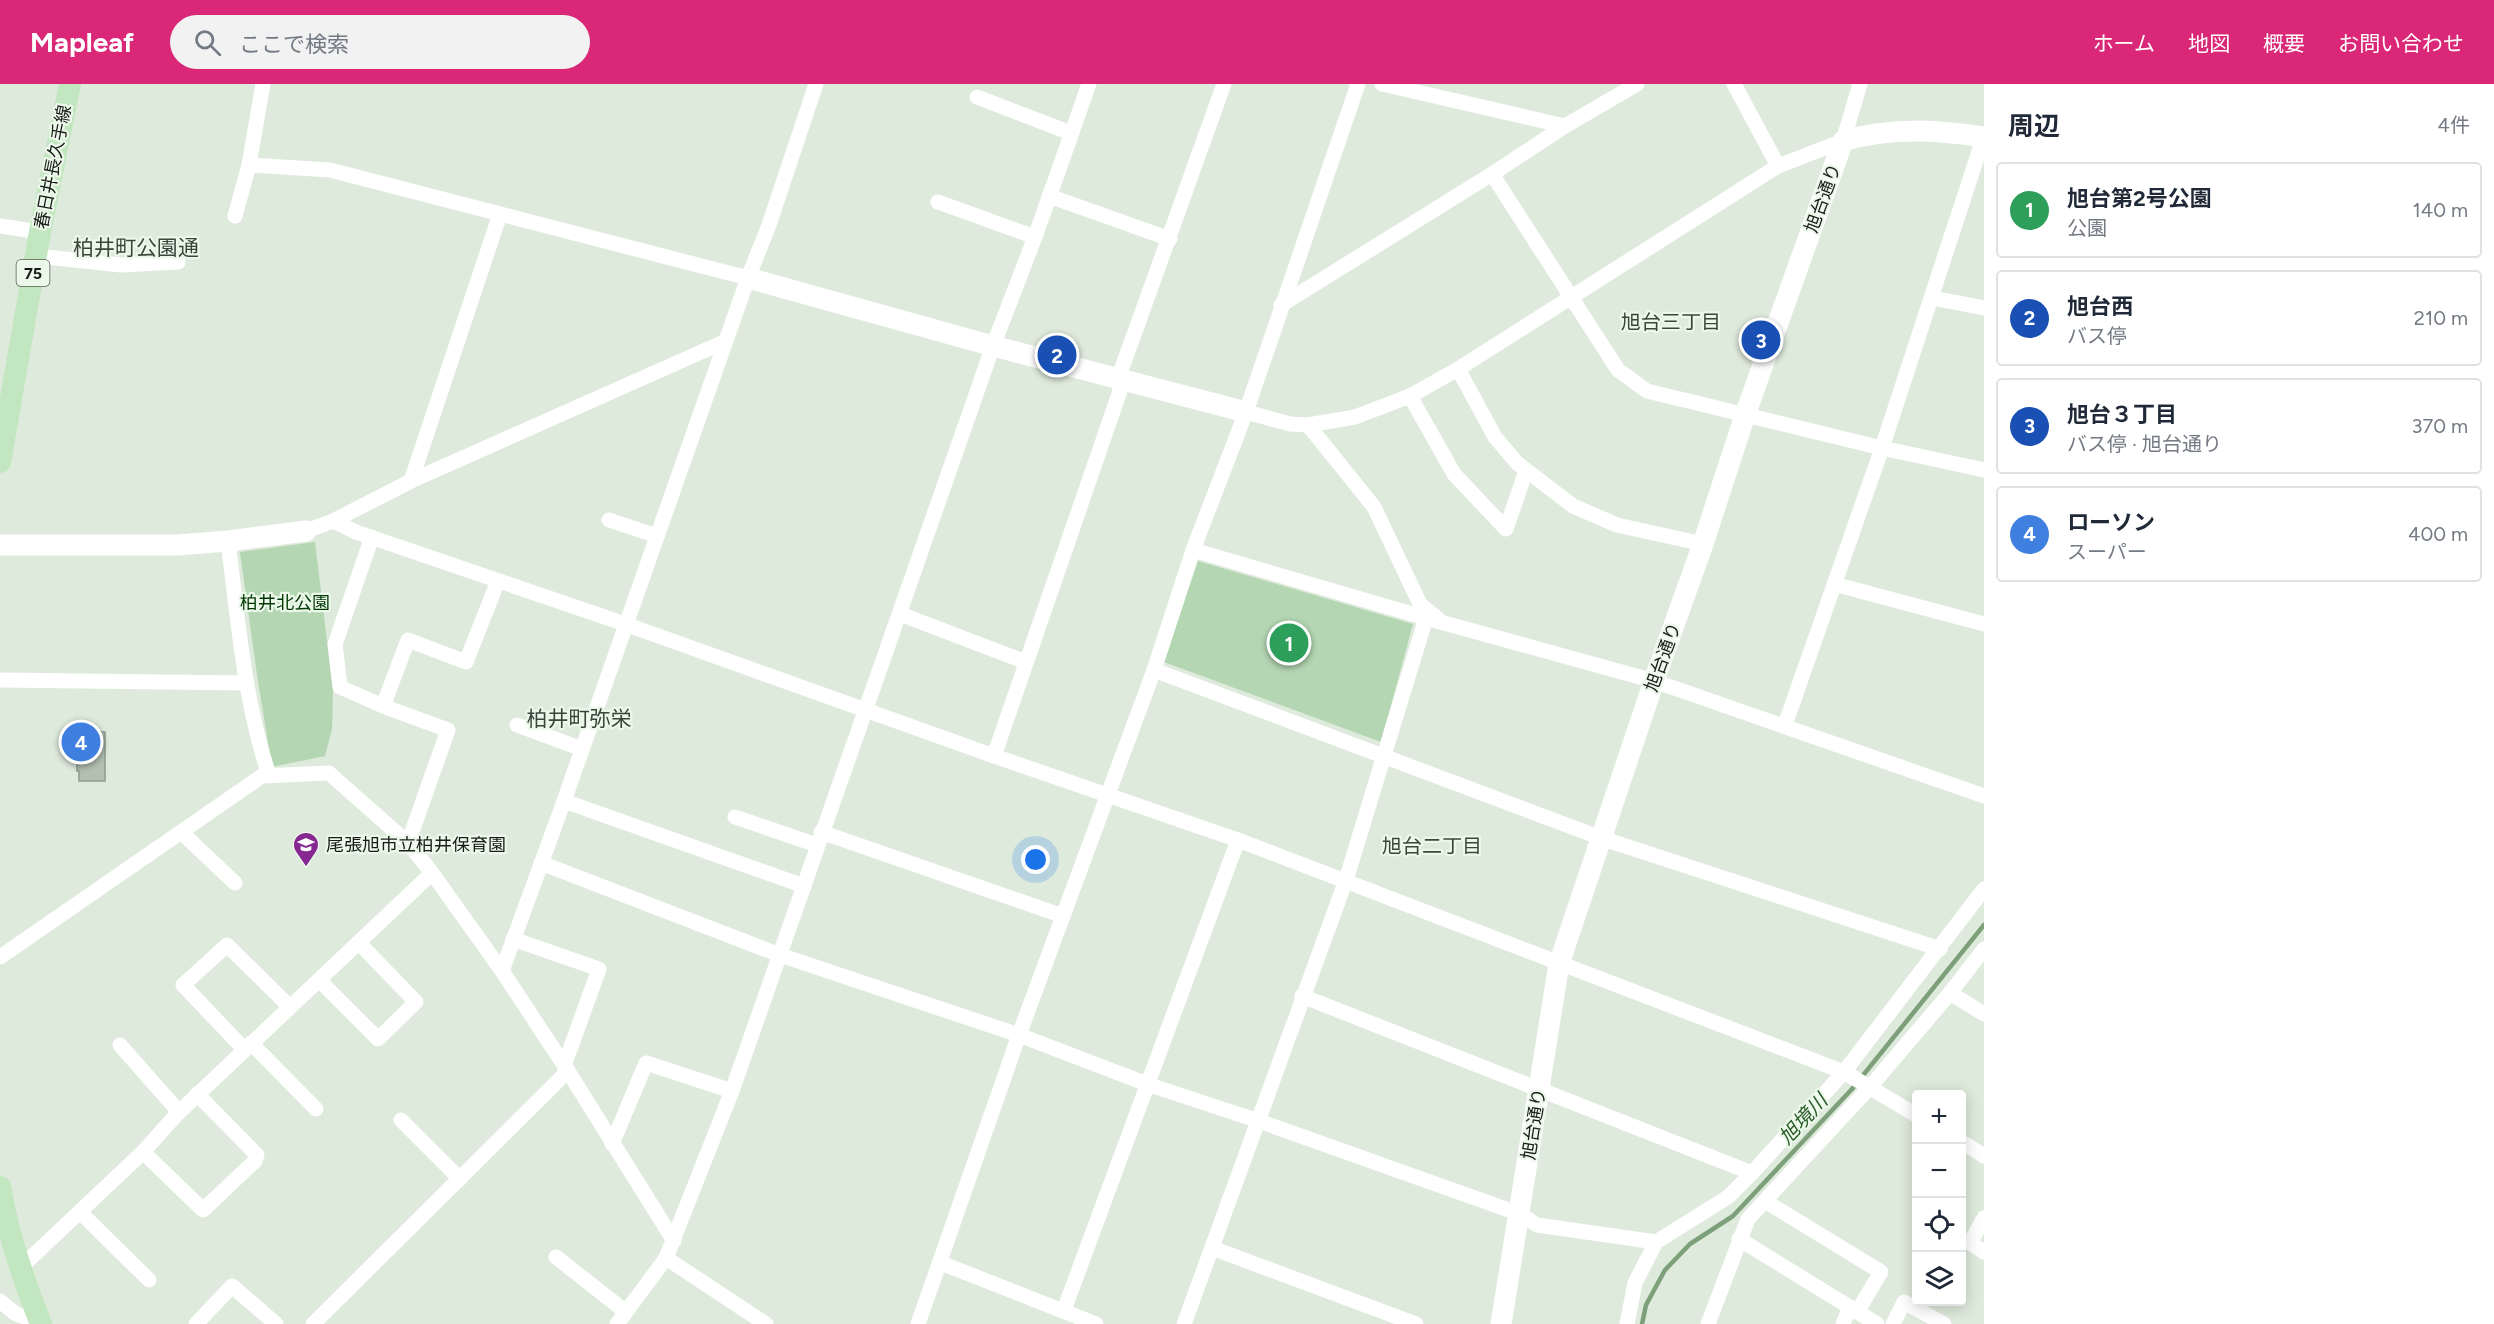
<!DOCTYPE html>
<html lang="ja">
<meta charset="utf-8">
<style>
body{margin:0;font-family:Figtree,"Noto Sans JP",sans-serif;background:#f2f2f3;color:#1f2937}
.controls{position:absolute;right:18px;bottom:18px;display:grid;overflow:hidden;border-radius:6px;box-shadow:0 3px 15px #0003}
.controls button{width:54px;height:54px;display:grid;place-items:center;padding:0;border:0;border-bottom:2px solid #e0e1e3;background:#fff;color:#1f2937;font:30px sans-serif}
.you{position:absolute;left:1036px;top:776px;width:21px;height:21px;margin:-15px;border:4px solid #fff;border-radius:50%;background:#1a73e8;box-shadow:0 0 0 9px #1a73e833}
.badge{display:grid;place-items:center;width:39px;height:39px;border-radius:50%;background:#db2777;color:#fff;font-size:20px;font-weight:700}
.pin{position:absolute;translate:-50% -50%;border:3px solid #fff;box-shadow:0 2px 6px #0006}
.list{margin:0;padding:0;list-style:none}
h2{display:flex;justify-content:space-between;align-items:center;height:78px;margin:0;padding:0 24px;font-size:26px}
h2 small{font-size:20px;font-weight:400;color:#747a83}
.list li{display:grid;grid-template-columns:39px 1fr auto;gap:18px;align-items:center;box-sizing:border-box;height:96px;margin:0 12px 12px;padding:0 12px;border:2px solid #e0e1e3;border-radius:6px}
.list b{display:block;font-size:22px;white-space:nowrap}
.list p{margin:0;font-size:20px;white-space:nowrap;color:#747a83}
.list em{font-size:20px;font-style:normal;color:#747a83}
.icon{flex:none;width:33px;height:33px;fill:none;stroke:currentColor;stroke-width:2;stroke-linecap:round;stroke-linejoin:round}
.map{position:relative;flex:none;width:1984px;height:1240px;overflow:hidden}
header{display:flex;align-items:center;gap:36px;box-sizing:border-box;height:84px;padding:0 30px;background:#db2777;color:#fff}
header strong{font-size:28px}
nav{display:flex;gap:33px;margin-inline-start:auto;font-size:21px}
.search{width:420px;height:54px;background:#f2f2f3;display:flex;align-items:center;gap:15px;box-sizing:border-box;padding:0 21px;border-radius:33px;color:#747a83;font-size:22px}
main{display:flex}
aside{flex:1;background:#fff}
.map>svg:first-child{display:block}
.green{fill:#b4d6b2}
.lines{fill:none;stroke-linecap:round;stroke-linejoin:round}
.stream{stroke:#7da07a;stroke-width:4.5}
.building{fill:#b2bfb1;stroke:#909c8f;stroke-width:1.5}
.street{stroke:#fff;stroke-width:15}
.secondary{stroke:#fff;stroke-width:21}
.primary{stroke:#c2e6bf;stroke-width:22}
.labels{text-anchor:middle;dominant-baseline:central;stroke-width:4.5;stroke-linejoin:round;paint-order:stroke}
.shield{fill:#ebf8ea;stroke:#575e56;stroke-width:1.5}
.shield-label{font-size:16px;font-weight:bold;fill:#181c17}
.street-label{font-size:18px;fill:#181c17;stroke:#ebf8ea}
.park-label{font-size:18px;fill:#003702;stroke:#ebf8ea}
.poi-label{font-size:18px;fill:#181c17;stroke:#ebf8ea;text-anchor:start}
.neighbourhood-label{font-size:20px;fill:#3b453a;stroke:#ebf8ea}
.water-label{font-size:20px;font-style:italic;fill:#2a5c28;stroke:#ebf8ea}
.quarter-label{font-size:21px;fill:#3b453a;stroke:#ebf8ea}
</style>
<header>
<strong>Mapleaf</strong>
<div class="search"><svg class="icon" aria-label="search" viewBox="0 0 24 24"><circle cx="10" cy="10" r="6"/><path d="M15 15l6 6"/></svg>ここで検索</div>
<nav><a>ホーム</a><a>地図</a><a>概要</a><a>お問い合わせ</a></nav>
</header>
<main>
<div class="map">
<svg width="1984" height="1240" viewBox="0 0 1984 1240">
<rect width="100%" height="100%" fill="#deeadc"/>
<!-- green -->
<g class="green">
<polygon points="315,458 333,606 332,645 325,672 272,683 257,591 240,468"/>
<polygon points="1198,477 1413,540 1381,658 1164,578"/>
</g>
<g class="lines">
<!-- stream -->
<polyline class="stream" points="1642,1240 1646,1221 1665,1186 1690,1160 1733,1132 1852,1005 1984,841"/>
</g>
<!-- building -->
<polygon class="building" points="77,648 105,648 105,697 79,697 79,687 77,687"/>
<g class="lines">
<!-- street -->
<g class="street">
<polyline points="1382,0 1565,42"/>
<polyline points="1734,0 1778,82"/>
<polyline points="977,13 1071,49"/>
<polyline points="249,81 330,86 748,194"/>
<polyline points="1492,90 1618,286 1647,307 1882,364 1984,386"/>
<polyline points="1049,112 1170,155"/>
<polyline points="938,118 1035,153"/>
<polyline points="235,132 249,81 263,0"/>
<polyline points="0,142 40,148"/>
<polyline points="37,172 121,181 178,178"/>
<polyline points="1932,214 1984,224"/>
<polyline points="1281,221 1492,90 1565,42 1637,0"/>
<polyline points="1458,285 1495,353 1517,379 1573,422 1617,441 1703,460"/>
<polyline points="1410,312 1454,390 1506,445 1526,387"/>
<polyline points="1246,328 1290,340 1308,341 1355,333 1410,312 1458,285 1778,82 1843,57 1860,0"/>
<polyline points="1308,341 1374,423 1420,520 1437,534"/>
<polyline points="411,397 500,130"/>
<polyline points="609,436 657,452"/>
<polyline points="333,437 356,448 625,540 994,672 1238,756 1844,988 1916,1031"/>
<polyline points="306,447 333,437 411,397 726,257"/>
<polyline points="372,453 335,560 340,603 383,622 408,556 466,578 498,497"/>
<path d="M228,457c10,79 16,159 41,234"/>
<polyline points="1193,466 1426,534 1654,597 1984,712"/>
<polyline points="1834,500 1984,540"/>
<polyline points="900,530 1026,578"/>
<polyline points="1154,586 1601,754 1940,865"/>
<polyline points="0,596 247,599"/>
<polyline points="383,622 448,646 408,759"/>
<polyline points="517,641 582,665"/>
<polyline points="1785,641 1882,364 1984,52"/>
<polyline points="994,672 1120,307 1118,295 1224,0"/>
<polyline points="564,717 804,802"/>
<polyline points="735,733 817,761"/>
<polyline points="181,748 235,799"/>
<polyline points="821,748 1063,832"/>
<polyline points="541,779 780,871 1019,951 1147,1000 1259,1037 1520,1130 1537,1141 1656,1158"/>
<polyline points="513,855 599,885 564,982"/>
<polyline points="0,873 262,692 329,689 408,759 432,789 502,887 568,987 674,1157"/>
<polyline points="502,887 564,717 748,194 769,141 816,0"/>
<polyline points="319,896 378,955 416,918 359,859"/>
<polyline points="1950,909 1984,930"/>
<polyline points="1302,912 1752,1089"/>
<polyline points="251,959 316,1025"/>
<polyline points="120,961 179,1028"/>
<polyline points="244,965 183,901 227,861 290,923"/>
<polyline points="401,1036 460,1095"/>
<polyline points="1962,1058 1984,1072"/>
<polyline points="612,1060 646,979 732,1007"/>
<polyline points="143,1068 203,1126 255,1077 257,1071 197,1010"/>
<polyline points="1765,1117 1881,1188 1857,1228"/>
<polyline points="80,1128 149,1196"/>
<polyline points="1984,1134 1970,1159 1984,1168"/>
<polyline points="1739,1155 1877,1240"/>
<polyline points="1212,1164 1416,1240"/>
<polyline points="556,1173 626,1228"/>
<polyline points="666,1174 766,1240"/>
<polyline points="941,1179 1096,1240"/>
<polyline points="19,1185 143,1068 177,1030 432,789"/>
<polyline points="0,1217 16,1230 40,1238"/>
<polyline points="1064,1226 1238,756"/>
<polyline points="196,1240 232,1202 276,1240"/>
<polyline points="313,1240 568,987"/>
<polyline points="617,1240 666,1174 732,1007 993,262 1035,153 1089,0"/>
<polyline points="918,1240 1019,951 1154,586 1193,466 1246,328 1358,0"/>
<polyline points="1184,1240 1346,796 1426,534"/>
<polyline points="1627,1240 1635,1199 1656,1158 1728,1113 1752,1089 1844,988 1984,805"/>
<polyline points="1708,1240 1748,1135 1870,1003 1950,909 1984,865"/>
<polyline points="1843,1240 1850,1223"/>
<polyline points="1893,1240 1904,1218 1944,1240"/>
</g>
<!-- secondary -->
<g class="secondary">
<polyline points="748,194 993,262 1246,328"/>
<polyline points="0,461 178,461 228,457 306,447"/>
<path d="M1501,1240l58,-360 95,-283 49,-137 42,-129 98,-274c47,-14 93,-11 141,-4"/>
</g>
<!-- primary -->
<g class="primary">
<polyline points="0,378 40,148 70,0"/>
<path d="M0,1103c8,48 23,92 41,137"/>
</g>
</g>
<!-- icons -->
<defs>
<symbol id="school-pin" viewBox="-11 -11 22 30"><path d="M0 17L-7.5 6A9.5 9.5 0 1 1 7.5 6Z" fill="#862792" stroke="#ebf8ea"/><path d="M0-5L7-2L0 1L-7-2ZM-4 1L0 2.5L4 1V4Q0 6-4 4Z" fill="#fff"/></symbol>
</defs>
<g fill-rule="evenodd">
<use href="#school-pin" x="291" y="746" width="30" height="40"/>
</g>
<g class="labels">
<!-- shield labels -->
<rect class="shield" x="16.5" y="176" width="33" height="26" rx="4.5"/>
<g class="shield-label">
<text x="33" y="189">75</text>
</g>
<!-- street labels -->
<g class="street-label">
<text transform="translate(53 83) rotate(-79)">春日井長久手線</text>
<text transform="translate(1823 114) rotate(-70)">旭台通り</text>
<text transform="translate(1663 573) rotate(-70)">旭台通り</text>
<text transform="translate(1534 1040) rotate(-81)">旭台通り</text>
</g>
<!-- park labels -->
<g class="park-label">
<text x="285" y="519">柏井北公園</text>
</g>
<!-- poi labels -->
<g class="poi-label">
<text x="326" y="761">尾張旭市立柏井保育園</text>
</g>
<!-- neighbourhood labels -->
<g class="neighbourhood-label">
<text x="1671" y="238">旭台三丁目</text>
<text x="1432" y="762">旭台二丁目</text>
</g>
<!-- water labels -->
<g class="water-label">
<text transform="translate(1803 1035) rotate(-47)">旭境川</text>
</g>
<!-- quarter labels -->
<g class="quarter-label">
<text x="136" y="163">柏井町公園通</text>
<text x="579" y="634">柏井町弥栄</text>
</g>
</g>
</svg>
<div class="controls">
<button>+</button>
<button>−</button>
<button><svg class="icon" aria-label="locate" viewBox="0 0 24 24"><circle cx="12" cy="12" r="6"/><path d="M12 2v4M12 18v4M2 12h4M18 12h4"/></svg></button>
<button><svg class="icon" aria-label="layers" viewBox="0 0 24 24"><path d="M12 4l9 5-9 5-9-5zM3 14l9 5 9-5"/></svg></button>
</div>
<div class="you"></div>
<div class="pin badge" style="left:1289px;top:559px;background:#2e9e5b">1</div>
<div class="pin badge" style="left:1057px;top:271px;background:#1a4fb4">2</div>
<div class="pin badge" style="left:1761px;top:256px;background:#1a4fb4">3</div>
<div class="pin badge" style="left:81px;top:658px;background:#3f7fe0">4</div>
</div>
<aside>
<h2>周辺<small>4件</small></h2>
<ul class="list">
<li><span class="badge" style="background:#2e9e5b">1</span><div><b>旭台第2号公園</b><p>公園</p></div><em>140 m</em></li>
<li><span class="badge" style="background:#1a4fb4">2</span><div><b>旭台西</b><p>バス停</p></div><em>210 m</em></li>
<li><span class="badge" style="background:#1a4fb4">3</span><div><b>旭台３丁目</b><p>バス停 · 旭台通り</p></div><em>370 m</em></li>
<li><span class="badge" style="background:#3f7fe0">4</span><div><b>ローソン</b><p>スーパー</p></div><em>400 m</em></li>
</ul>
</aside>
</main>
